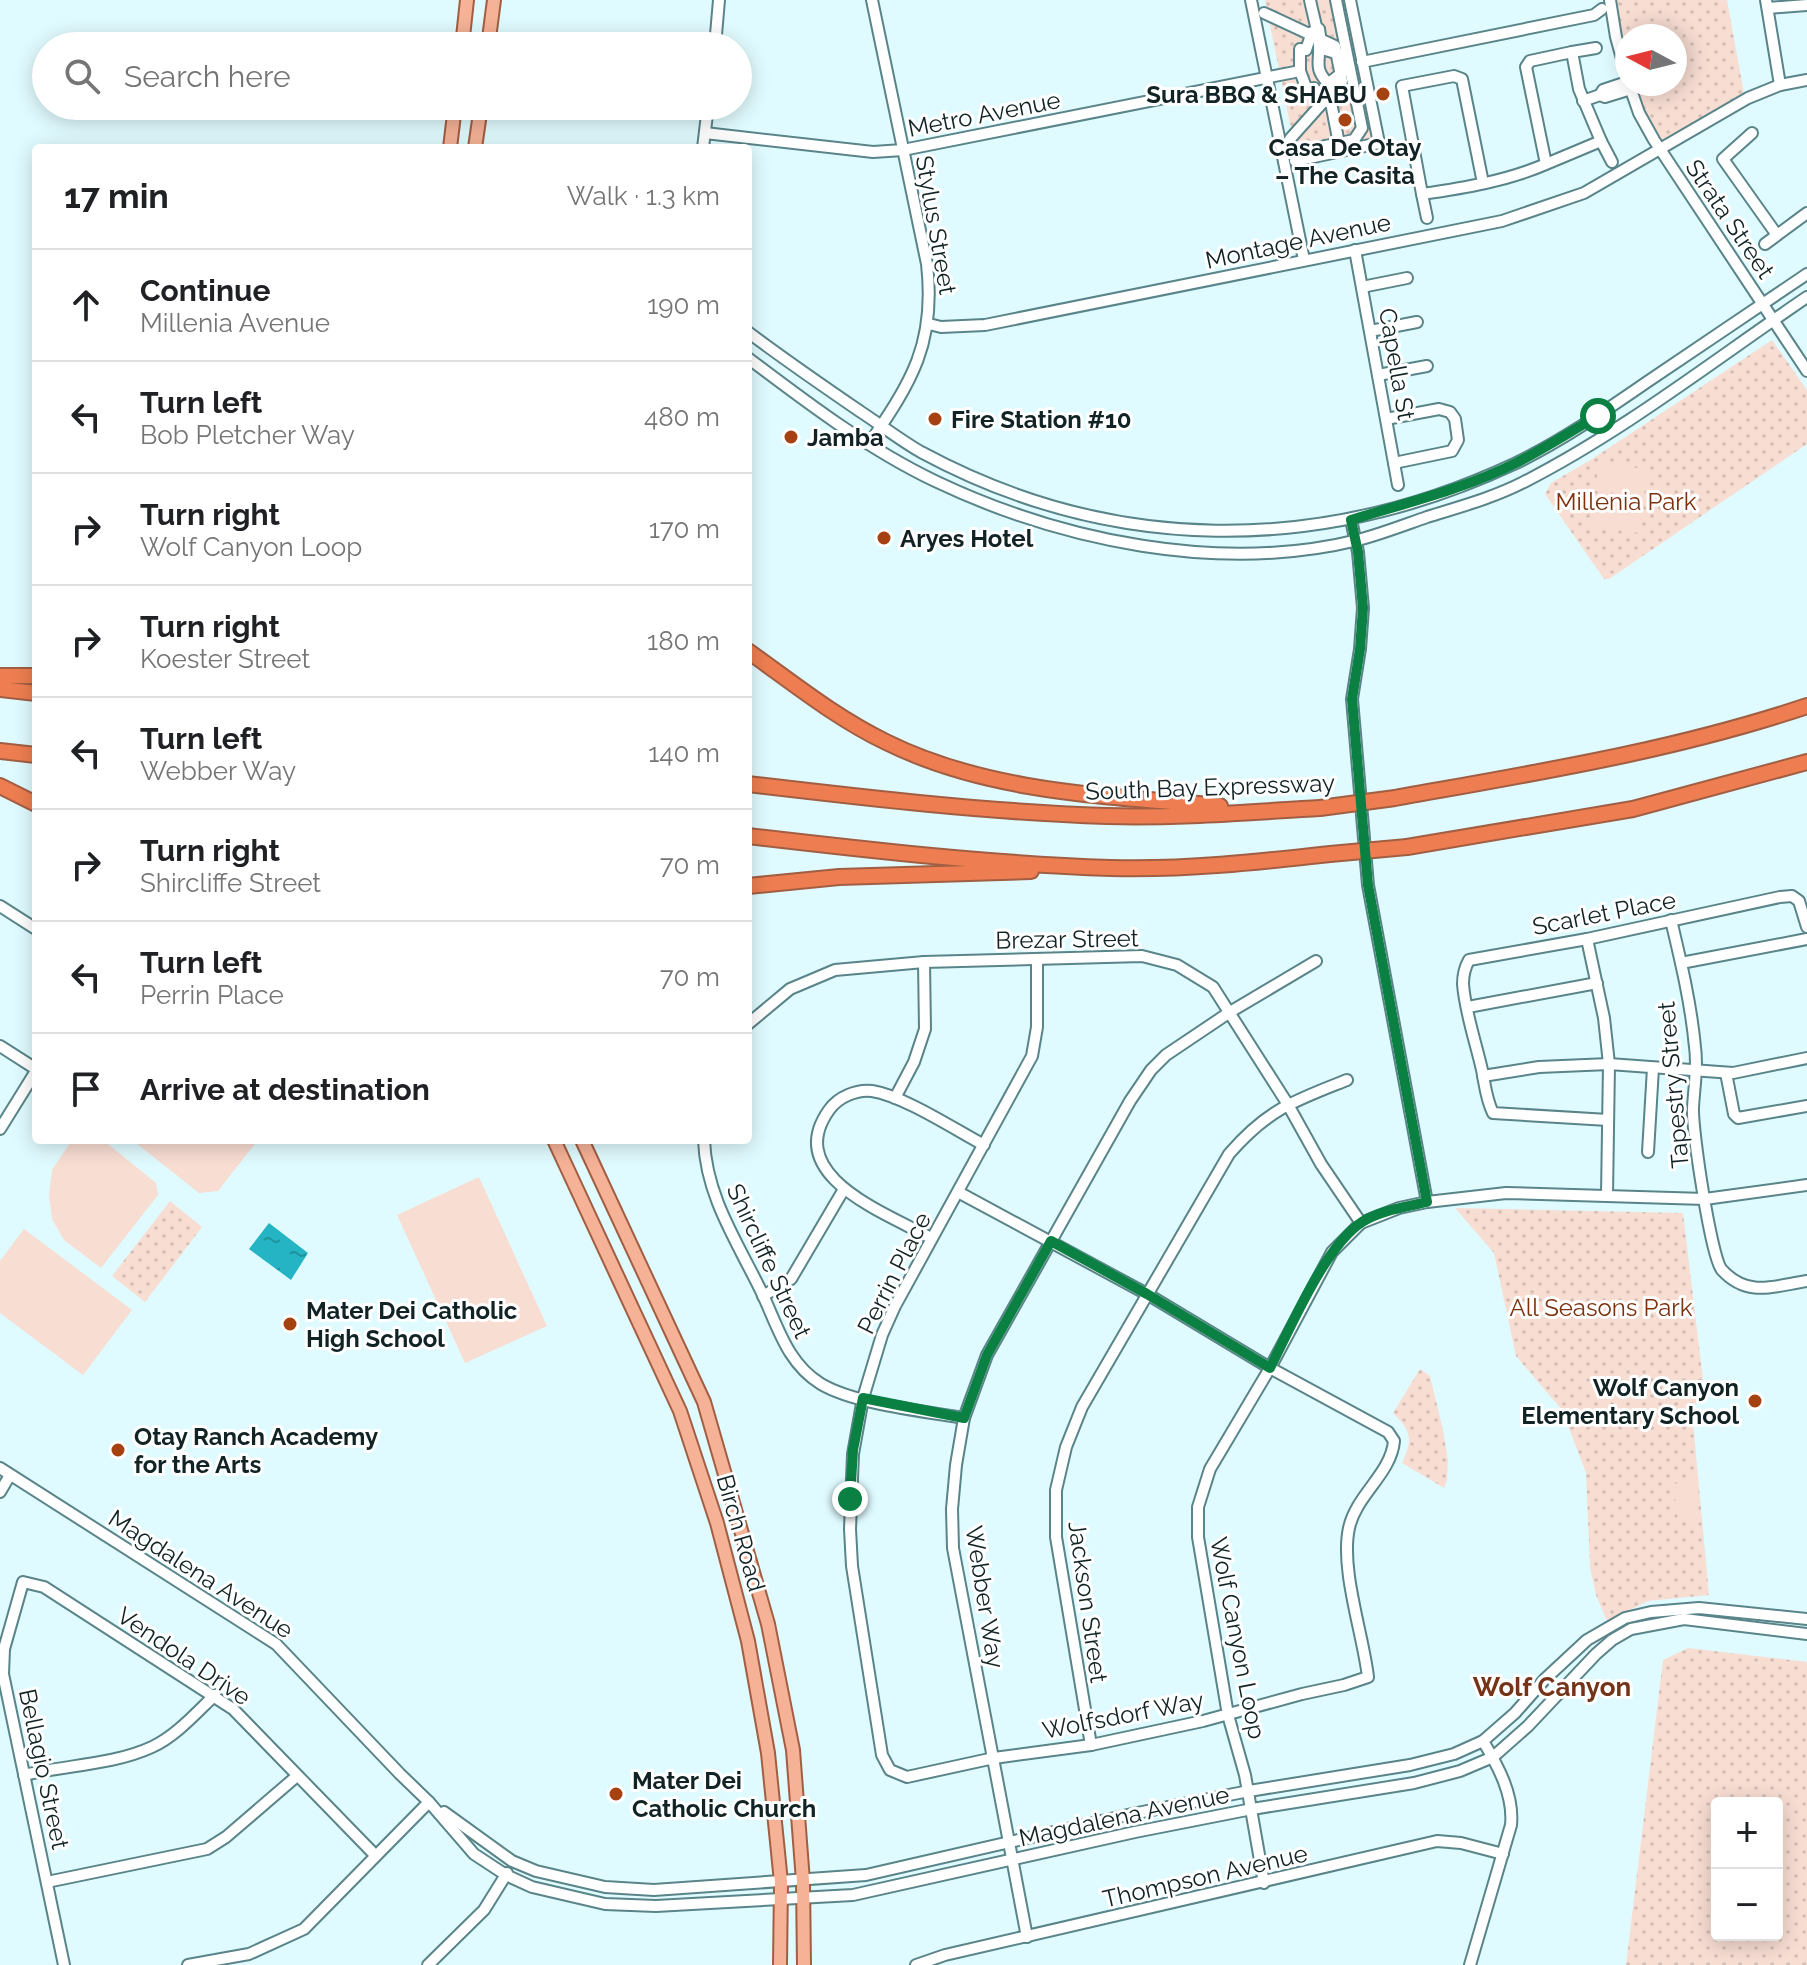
<!DOCTYPE html>
<meta charset="utf-8">
<style>
body{margin:0;font-family:Raleway,sans-serif;background:#f6f6f6;color:#202124}
.controls{position:absolute;right:24px;bottom:24px;display:grid;overflow:hidden;border-radius:8px;box-shadow:0 4px 20px #0003}
.controls button{width:72px;height:72px;display:grid;place-items:center;padding:0;border:0;border-bottom:2px solid #e0e0e0;background:#fff;color:#202124;font:40px sans-serif}
.compass{position:absolute;left:1615px;top:24px;width:72px;height:72px;border-radius:50%;background:#fff;box-shadow:0 4px 20px #0003;rotate:277deg}
.stop{position:absolute;width:24px;height:24px;margin:-18px;border:6px solid #0b8043;border-radius:50%;background:#fff}
.stop.end{background:#0b8043;border-color:#fff;box-shadow:0 2px 8px #0008}
.list{margin:0;padding:0;list-style:none}
h2{display:flex;justify-content:space-between;align-items:center;height:104px;margin:0;padding:0 32px;font-size:34px}
h2 small{font-size:26px;font-weight:400;color:#757577}
.list li{display:grid;grid-template-columns:52px 1fr auto;gap:24px;align-items:center;box-sizing:border-box;height:112px;padding:0 32px;border-top:2px solid #e0e0e0}
.list b{display:block;font-size:30px;white-space:nowrap}
.list p{margin:0;font-size:26px;white-space:nowrap;color:#757577}
.list em{font-size:26px;font-style:normal;color:#757577}
.icon{flex:none;width:44px;height:44px;fill:none;stroke:currentColor;stroke-width:2;stroke-linecap:round;stroke-linejoin:round}
.map{position:relative;flex:none;width:1807px;height:1965px;overflow:hidden}
.search{position:absolute;background:#fff;box-shadow:0 4px 20px #0003;left:32px;top:32px;width:720px;height:88px;display:flex;align-items:center;gap:20px;box-sizing:border-box;padding:0 28px;border-radius:44px;color:#757577;font-size:30px}
.panel{position:absolute;background:#fff;box-shadow:0 4px 20px #0003;left:32px;top:144px;width:720px;height:1000px;border-radius:8px}
.map>svg:first-child{display:block}
.grass{fill:url(#grass-dots);fill-rule:evenodd}
.pitch{fill:#f8ddd3}
.water{fill:url(#water-ripples)}
.lines{fill:none;stroke-linecap:round;stroke-linejoin:round}
.minor-casing{stroke:#598489;stroke-width:14}
.major-casing{stroke:#a15e42;stroke-width:16}
.highway-casing{stroke:#a15e42;stroke-width:18}
.minor{stroke:#fff;stroke-width:10}
.major{stroke:#f5b297;stroke-width:12}
.highway{stroke:#ee7e51;stroke-width:14}
.highway-bridge-casing{stroke:#a15e42;stroke-width:18;stroke-linecap:butt}
.highway-bridge{stroke:#ee7e51;stroke-width:14}
.route{stroke:#0b8043;stroke-width:10}
.poi-dot{fill:#a64111;stroke:#fff;stroke-width:3}
.labels{text-anchor:middle;dominant-baseline:central;stroke-width:6;stroke-linejoin:round;paint-order:stroke}
.poi-label{font-size:24px;font-weight:bold;fill:#112325;stroke:#fff;text-anchor:start}
.street-label{font-size:24px;fill:#112325;stroke:#fff}
.park-label{font-size:24px;fill:#7c300c;stroke:#fff}
.neighbourhood-label{font-size:26px;font-weight:bold;fill:#753419;stroke:#fff}
</style>
<div class="map">
<svg width="1807" height="1965" viewBox="0 0 1807 1965">
<defs>
<pattern id="grass-dots" width="8" height="8" patternUnits="userSpaceOnUse" patternTransform="scale(2)"><rect width="8" height="8" fill="#f8ddd3"/><path d="M2 2h.1M6 6h.1" fill="none" stroke="#d4bdb5" stroke-width="1.8" stroke-linecap="round"/></pattern>
<pattern id="water-ripples" width="26" height="14" patternUnits="userSpaceOnUse" patternTransform="scale(2)"><rect width="26" height="14" fill="#25b4c3"/><path d="M2 4q2-2 4 0t4 0M15 11q2-2 4 0t4 0" fill="none" stroke="#1f929e"/></pattern>
</defs>
<rect width="100%" height="100%" fill="#e0fbff"/>
<!-- grass -->
<g class="grass">
<polygon points="1265,0 1348,0 1376,138 1372,143 1297,159"/>
<polygon points="1610,0 1727,0 1745,99 1661,150 1628,84 1675,84 1675,36 1627,36 1627,80"/>
<polygon points="1772,340 1807,390 1807,444 1609,579 1604,579 1545,494 1551,483 1592,459"/>
<polygon points="170,1201 202,1227 145,1302 112,1276"/>
<polygon points="1455,1208 1683,1213 1704,1388 1692,1411 1709,1595 1648,1601 1607,1621 1596,1595 1590,1567 1586,1473 1562,1410 1516,1356 1494,1253"/>
<path d="M1420,1369l10,7 13,54 5,31 -1,19 -3,8 -42,-25c11,-24 10,-31 -9,-50z"/>
<path d="M1688,1648l119,14v303h-181l37,-305zM1717,1803h60v132h-60z"/>
</g>
<!-- pitch -->
<g class="pitch">
<polygon points="1599,464 1648,469 1644,496 1595,491"/>
<polygon points="1595,497 1644,503 1641,533 1591,527"/>
<polygon points="72,1140 103,1140 156,1183 158,1195 101,1268 64,1240 52,1219 49,1195 52,1170"/>
<polygon points="132,1140 258,1140 218,1191 199,1193"/>
<polygon points="479,1177 547,1326 465,1363 397,1215"/>
<polygon points="24,1229 132,1310 83,1375 0,1313 0,1261"/>
<polygon points="1695,1481 1699,1517 1678,1520 1673,1484"/>
</g>
<!-- water -->
<polygon class="water" points="269,1223 308,1253 291,1280 249,1249"/>
<g class="lines">
<defs>
<g id="minor">
<polyline points="1251,0 1304,260"/>
<path d="M1310,0c3,15 8,30 9,46 1,16 -5,22 8,36l13,67"/>
<polyline points="1610,0 1616,37 1627,77"/>
<polyline points="1766,0 1780,85"/>
<polyline points="1768,8 1807,5"/>
<polyline points="1264,13 1335,46 1342,81 1290,139"/>
<polygon points="1319,29 1322,49 1339,54 1343,72 1329,83 1332,96 1326,102 1314,88 1307,90 1300,71 1300,49 1306,50 1312,32"/>
<polyline points="715,46 719,0"/>
<polyline points="1572,52 1596,48"/>
<polyline points="1362,62 1594,15 1602,9"/>
<polyline points="1629,84 1639,113 1654,140 1807,371"/>
<polyline points="1600,95 1603,90 1627,82"/>
<polyline points="1583,101 1600,95 1605,97 1631,89"/>
<polyline points="705,133 873,152 903,150 1300,71"/>
<polyline points="1752,133 1723,159 1777,235"/>
<polyline points="1601,141 1612,162"/>
<polyline points="703,148 708,106"/>
<polyline points="1283,155 1354,140 1362,128 1336,0"/>
<polyline points="1295,161 1379,143 1350,0"/>
<path d="M1483,183l-21,-104 -8,-3 -52,10 20,108c42,-6 85,-13 124,-30l-20,-97 4,-6 42,-9 7,37 22,52 -55,23"/>
<polyline points="1422,194 1427,218"/>
<polyline points="1765,244 1807,213"/>
<polyline points="1355,250 1398,485"/>
<polyline points="1362,287 1407,278"/>
<polyline points="929,324 941,327 985,325 1502,221 1584,193 1748,98 1780,85 1807,80"/>
<polyline points="1370,331 1417,322"/>
<path d="M748,332c37,28 75,54 113,80 20,13 39,28 60,40 191,103 398,103 593,12 46,-22 91,-53 133,-82 53,-36 107,-72 160,-108"/>
<path d="M748,358c58,44 120,91 187,123 126,60 285,93 423,59 23,-6 46,-15 69,-23 32,-10 66,-19 97,-35 100,-51 190,-122 283,-185"/>
<polyline points="1378,375 1427,366"/>
<polyline points="1386,419 1439,409 1450,412 1455,419 1458,440 1452,451 1394,463"/>
<path d="M869,444c43,-63 67,-101 58,-180l-55,-264"/>
<polyline points="1351,520 1358,552 1363,608 1360,649 1352,699 1368,885 1427,1202"/>
<polyline points="0,906 36,929"/>
<path d="M1671,920c10,42 20,84 24,127 3,20 -1,40 -2,61 -1,21 18,150 29,162 26,28 52,16 85,11"/>
<polyline points="1587,939 1604,1018 1609,1064 1607,1195"/>
<polyline points="1681,963 1807,939"/>
<polyline points="1468,1007 1597,983"/>
<polyline points="748,1024 790,989 835,970 924,962 1142,956 1177,965 1213,987 1287,1103 1321,1164 1361,1223"/>
<polyline points="0,1046 36,1069"/>
<polyline points="1726,1073 1734,1114 1738,1118 1807,1106"/>
<polyline points="1483,1076 1539,1067 1609,1064 1733,1073 1807,1058"/>
<polyline points="895,1098 914,1062 925,1029 924,962"/>
<path d="M1608,1120l-115,-7c-7,-14 -8,-28 -11,-43 -6,-27 -17,-58 -19,-86 0,-9 2,-17 6,-24l118,-21 193,-42 12,-1 7,5 8,26"/>
<polyline points="0,1129 36,1071"/>
<path d="M704,1140c2,57 34,103 58,153 16,34 25,70 59,91 34,20 102,27 143,34"/>
<polyline points="1648,1152 1653,1068"/>
<path d="M958,1192l189,102 123,74 118,64 6,9c-3,33 -38,54 -45,87 -9,41 14,106 19,149l-24,8 -42,9 -99,27 -112,24 -97,13 -87,19 -17,-7 -8,-15 -30,-189 -2,-37 3,-75 10,-56 19,-63 13,-29 137,-250 5,-29v-67"/>
<path d="M931,1238c-45,-25 -149,-62 -102,-128 9,-13 28,-21 43,-19 32,5 82,38 112,54"/>
<polyline points="763,1296 791,1279 844,1189"/>
<polyline points="0,1468 276,1644 400,1774 429,1802 474,1854 506,1875 532,1887 605,1904 656,1906 853,1895 1135,1832 1252,1809 1414,1783 1460,1771 1493,1757 1528,1726 1596,1654 1612,1640 1631,1629 1684,1619 1807,1634"/>
<polyline points="0,1492 10,1475"/>
<path d="M1091,1745l-35,-208v-47l10,-43 16,-40 147,-253c39,-45 65,-53 118,-74"/>
<path d="M24,1775c42,-10 89,-10 128,-28 24,-11 44,-34 63,-52"/>
<polyline points="444,1812 512,1861 536,1871 605,1887 654,1890 866,1875 1132,1814 1249,1791 1410,1765 1454,1754 1483,1741 1515,1713 1545,1679 1587,1640 1625,1618 1651,1612 1699,1608 1807,1619"/>
<polyline points="47,1882 207,1849 226,1837 297,1776"/>
<polyline points="1264,1883 1245,1775 1228,1715 1198,1537 1198,1507 1210,1469 1270,1368 1332,1252 1361,1223 1399,1208 1427,1202 1506,1193 1705,1199 1807,1185"/>
<polyline points="1027,1937 953,1548 952,1509 956,1465 964,1418 987,1355 1130,1101 1151,1070 1166,1055 1230,1012 1316,961"/>
<polyline points="64,1965 3,1674 4,1649 23,1582 44,1587 233,1709 375,1855"/>
<polyline points="188,1965 249,1954 304,1929 429,1802"/>
<polyline points="428,1965 484,1910 507,1873"/>
<polyline points="916,1965 945,1955 1437,1841 1461,1843 1503,1854"/>
<path d="M1470,1965l41,-140c3,-30 -13,-59 -28,-84"/>
</g>
<g id="major">
<polyline points="462,46 467,0"/>
<polyline points="488,46 494,0"/>
<polyline points="450,148 455,106"/>
<polyline points="475,148 481,106"/>
<polyline points="554,1140 680,1411 717,1523 748,1641 768,1753 781,1882 780,1965"/>
<polyline points="582,1140 704,1402 768,1624 793,1750 803,1881 804,1965"/>
</g>
<g id="highway">
<path d="M748,651c45,32 88,67 138,91 103,51 221,54 334,64"/>
<polyline points="0,676 36,676"/>
<polyline points="0,689 36,693"/>
<polyline points="0,751 36,755"/>
<path d="M748,784c119,14 238,28 359,32 71,2 142,-4 213,-8"/>
<polyline points="0,786 36,804"/>
<path d="M1395,798c139,-25 278,-47 412,-92"/>
<path d="M748,836c120,14 242,28 363,32 73,2 147,-6 219,-14"/>
<polyline points="1407,847 1633,809 1807,762"/>
<polyline points="748,886 839,877 1031,871"/>
</g>
</defs>
<!-- minor casing -->
<use href="#minor" class="minor-casing"/>
<!-- major casing -->
<use href="#major" class="major-casing"/>
<!-- highway casing -->
<use href="#highway" class="highway-casing"/>
<!-- minor -->
<use href="#minor" class="minor"/>
<!-- major -->
<use href="#major" class="major"/>
<!-- highway -->
<use href="#highway" class="highway"/>
<defs>
<g id="highway-bridge">
<polyline points="1320,808 1395,798"/>
<polyline points="1330,854 1407,847"/>
</g>
</defs>
<!-- highway-bridge casing -->
<use href="#highway-bridge" class="highway-bridge-casing"/>
<!-- highway-bridge -->
<use href="#highway-bridge" class="highway-bridge"/>
</g>
<g class="lines">
<!-- route -->
<path class="route" d="M850,1499l3,-49 10,-52 101,20 23,-63 64,-114 96,53 123,74c21,-41 55,-122 92,-146 19,-12 44,-15 65,-20l-59,-317 -16,-186 8,-50 3,-41 -5,-56 -7,-32c55,-17 113,-31 165,-57 28,-14 55,-32 82,-47"/>
</g>
<!-- markers -->
<g class="poi-dot">
<circle cx="1383" cy="94" r="8"/>
<circle cx="1345" cy="120" r="8"/>
<circle cx="935" cy="419" r="8"/>
<circle cx="791" cy="437" r="8"/>
<circle cx="884" cy="538" r="8"/>
<circle cx="290" cy="1324" r="8"/>
<circle cx="1755" cy="1401" r="8"/>
<circle cx="118" cy="1450" r="8"/>
<circle cx="616" cy="1794" r="8"/>
</g>
<g class="labels">
<!-- poi labels -->
<g class="poi-label">
<text x="1367" y="94" text-anchor="end">Sura BBQ &amp; SHABU</text>
<text x="1345" y="147" text-anchor="middle">Casa De Otay<tspan x="1345" dy="28">– The Casita</tspan></text>
<text x="951" y="419">Fire Station #10</text>
<text x="807" y="437">Jamba</text>
<text x="900" y="538">Aryes Hotel</text>
<text x="306" y="1310">Mater Dei Catholic<tspan x="306" dy="28">High School</tspan></text>
<text x="1739" y="1387" text-anchor="end">Wolf Canyon<tspan x="1739" dy="28">Elementary School</tspan></text>
<text x="134" y="1436">Otay Ranch Academy<tspan x="134" dy="28">for the Arts</tspan></text>
<text x="632" y="1780">Mater Dei<tspan x="632" dy="28">Catholic Church</tspan></text>
</g>
<!-- street labels -->
<g class="street-label">
<text transform="translate(984 114) rotate(-11)">Metro Avenue</text>
<text transform="translate(1730 219) rotate(56)">Strata Street</text>
<text transform="translate(936 225) rotate(80)">Stylus Street</text>
<text transform="translate(1298 241) rotate(-12)">Montage Avenue</text>
<text transform="translate(1397 364) rotate(80)">Capella St</text>
<text transform="translate(1210 787) rotate(-2)">South Bay Expressway</text>
<text transform="translate(1604 913) rotate(-11)">Scarlet Place</text>
<text transform="translate(1067 939) rotate(-1)">Brezar Street</text>
<text transform="translate(1673 1085) rotate(-95)">Tapestry Street</text>
<text transform="translate(769 1261) rotate(65)">Shircliffe Street</text>
<text transform="translate(894 1273) rotate(-63)">Perrin Place</text>
<text transform="translate(741 1533) rotate(74)">Birch Road</text>
<text transform="translate(201 1574) rotate(33)">Magdalena Avenue</text>
<text transform="translate(985 1597) rotate(81)">Webber Way</text>
<text transform="translate(1088 1602) rotate(82)">Jackson Street</text>
<text transform="translate(1238 1638) rotate(79)">Wolf Canyon Loop</text>
<text transform="translate(184 1656) rotate(34)">Vendola Drive</text>
<text transform="translate(1123 1715) rotate(-11)">Wolfsdorf Way</text>
<text transform="translate(44 1769) rotate(78)">Bellagio Street</text>
<text transform="translate(1124 1816) rotate(-12)">Magdalena Avenue</text>
<text transform="translate(1205 1876) rotate(-13)">Thompson Avenue</text>
</g>
<!-- park labels -->
<g class="park-label">
<text x="1626" y="501">Millenia Park</text>
<text x="1601" y="1307">All Seasons Park</text>
</g>
<!-- neighbourhood labels -->
<g class="neighbourhood-label">
<text x="1552" y="1687">Wolf Canyon</text>
</g>
</g>
</svg>
<div class="controls">
<button>+</button>
<button>−</button>
</div>
<svg class="compass" viewBox="-18 -18 36 36"><path d="M0-13l5 13h-10z" fill="#e53935"/><path d="M0 13l5-13h-10z" fill="#757577"/></svg>
<div class="stop" style="left:1598px;top:416px"></div>
<div class="stop end" style="left:850px;top:1499px"></div>
<div class="search"><svg class="icon" aria-label="search" viewBox="0 0 24 24"><circle cx="10" cy="10" r="6"/><path d="M15 15l6 6"/></svg>Search here</div>
<section class="panel">
<h2>17 min<small>Walk · 1.3 km</small></h2>
<ul class="list">
<li><svg class="icon" aria-label="ahead" viewBox="0 0 24 24"><path d="M12 20V5M6 11l6-6 6 6"/></svg><div><b>Continue</b><p>Millenia Avenue</p></div><em>190 m</em></li>
<li><svg class="icon" aria-label="left" viewBox="0 0 24 24"><path d="M17 20v-9H6M10 6l-5 5 5 5"/></svg><div><b>Turn left</b><p>Bob Pletcher Way</p></div><em>480 m</em></li>
<li><svg class="icon" aria-label="right" viewBox="0 0 24 24"><path d="M7 20v-9h11M14 6l5 5-5 5"/></svg><div><b>Turn right</b><p>Wolf Canyon Loop</p></div><em>170 m</em></li>
<li><svg class="icon" aria-label="right" viewBox="0 0 24 24"><path d="M7 20v-9h11M14 6l5 5-5 5"/></svg><div><b>Turn right</b><p>Koester Street</p></div><em>180 m</em></li>
<li><svg class="icon" aria-label="left" viewBox="0 0 24 24"><path d="M17 20v-9H6M10 6l-5 5 5 5"/></svg><div><b>Turn left</b><p>Webber Way</p></div><em>140 m</em></li>
<li><svg class="icon" aria-label="right" viewBox="0 0 24 24"><path d="M7 20v-9h11M14 6l5 5-5 5"/></svg><div><b>Turn right</b><p>Shircliffe Street</p></div><em>70 m</em></li>
<li><svg class="icon" aria-label="left" viewBox="0 0 24 24"><path d="M17 20v-9H6M10 6l-5 5 5 5"/></svg><div><b>Turn left</b><p>Perrin Place</p></div><em>70 m</em></li>
<li><svg class="icon" aria-label="arrive" viewBox="0 0 24 24"><path d="M6 21V4h12l-3 4 3 4H6"/></svg><div><b>Arrive at destination</b></div></li>
</ul>
</section>
</div>
